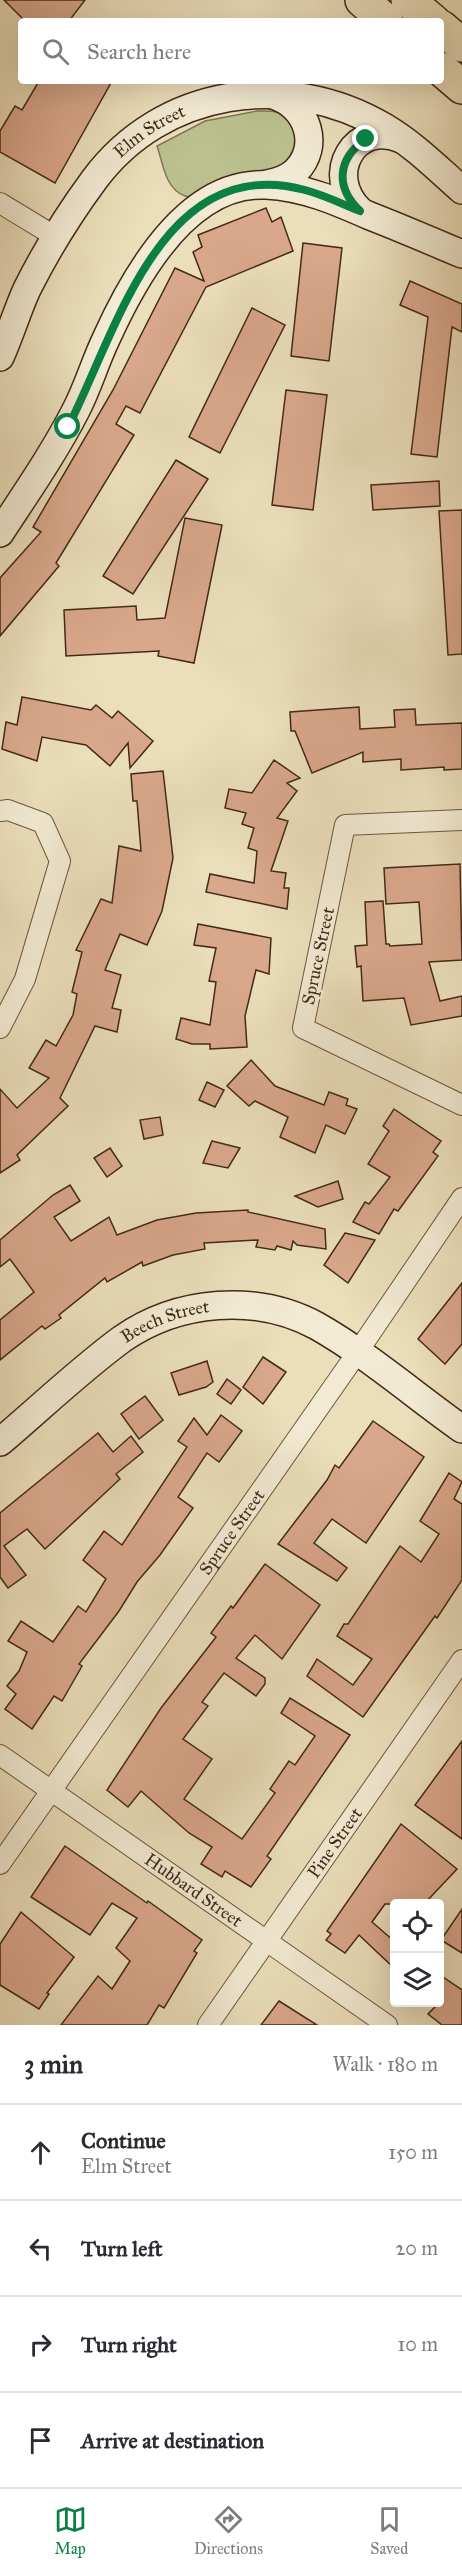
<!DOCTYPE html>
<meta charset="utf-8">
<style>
body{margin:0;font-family:"IM FELL Great Primer",serif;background:#f2f2f3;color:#2b2b33}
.controls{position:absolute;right:18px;bottom:18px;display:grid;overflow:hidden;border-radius:6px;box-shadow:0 6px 24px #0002}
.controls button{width:54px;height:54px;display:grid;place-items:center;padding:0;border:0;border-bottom:2px solid #e1e1e2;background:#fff;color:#2b2b33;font:30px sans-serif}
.stop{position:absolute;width:18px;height:18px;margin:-14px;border:4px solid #0b8043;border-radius:50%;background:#fff}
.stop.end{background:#0b8043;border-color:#fff;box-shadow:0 2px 6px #0008}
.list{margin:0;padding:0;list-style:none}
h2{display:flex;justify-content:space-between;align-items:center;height:78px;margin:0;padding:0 24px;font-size:26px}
h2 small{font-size:20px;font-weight:400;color:#7c7c81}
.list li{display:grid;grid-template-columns:39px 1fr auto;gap:18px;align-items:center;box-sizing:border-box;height:96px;padding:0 24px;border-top:2px solid #e1e1e2}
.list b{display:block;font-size:22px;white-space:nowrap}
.list p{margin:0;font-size:20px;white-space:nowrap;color:#7c7c81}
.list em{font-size:20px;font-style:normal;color:#7c7c81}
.icon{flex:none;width:33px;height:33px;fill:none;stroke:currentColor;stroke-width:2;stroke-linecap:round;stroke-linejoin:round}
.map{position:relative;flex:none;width:462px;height:2025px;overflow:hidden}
.search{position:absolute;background:#fff;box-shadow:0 6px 24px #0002;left:18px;right:18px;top:18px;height:66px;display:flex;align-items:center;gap:15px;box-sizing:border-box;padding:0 21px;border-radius:6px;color:#7c7c81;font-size:22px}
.sheet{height:462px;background:#fff}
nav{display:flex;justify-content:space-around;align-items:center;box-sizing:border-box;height:84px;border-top:2px solid #e1e1e2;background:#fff;font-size:16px;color:#7c7c81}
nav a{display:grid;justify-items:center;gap:3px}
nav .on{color:#0b8043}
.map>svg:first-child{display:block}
.green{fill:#bac08e;stroke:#7e7552;stroke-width:1.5}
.building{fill:#d9a78b;stroke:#432a17;stroke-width:1.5}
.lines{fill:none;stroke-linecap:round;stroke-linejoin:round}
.street-casing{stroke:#6d5740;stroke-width:22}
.secondary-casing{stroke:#432a17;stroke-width:30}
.highway-casing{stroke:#432a17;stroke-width:36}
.street{stroke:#f2ead3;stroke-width:20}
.secondary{stroke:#f2ead3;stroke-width:27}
.highway{stroke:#ebdebb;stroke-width:33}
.route{stroke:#0b8043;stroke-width:8}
.labels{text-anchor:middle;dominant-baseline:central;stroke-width:5;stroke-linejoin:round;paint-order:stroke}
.street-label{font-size:18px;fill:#432a17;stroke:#f2ead3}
</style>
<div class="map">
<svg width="462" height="2025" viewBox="0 0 462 2025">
<rect width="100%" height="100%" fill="#ebdebb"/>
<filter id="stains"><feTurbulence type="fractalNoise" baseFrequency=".00333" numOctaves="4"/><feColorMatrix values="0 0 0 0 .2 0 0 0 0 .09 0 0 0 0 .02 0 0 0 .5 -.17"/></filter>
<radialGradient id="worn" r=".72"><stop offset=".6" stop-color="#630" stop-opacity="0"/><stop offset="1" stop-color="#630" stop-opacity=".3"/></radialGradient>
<!-- green -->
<path class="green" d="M257,111c9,0 19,-1 26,4 19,13 16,39 -1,52 -13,9 -55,9 -72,18 -6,4 -17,14 -25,11 -20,-7 -22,-33 -28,-50l48,-25z"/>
<!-- building -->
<g class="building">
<polygon points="4,0 85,0 69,21 25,21"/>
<polygon points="39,81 112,81 55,183 0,152 0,131 15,106 22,110"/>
<polygon points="266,208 272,222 281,217 293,251 206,287 140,413 126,406 116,424 134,435 56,563 59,566 0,636 0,578 41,532 33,527 113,390 175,268 204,281 193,252 202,247 198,235"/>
<polygon points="303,243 342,248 329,361 291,356"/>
<polygon points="410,281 462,304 462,332 452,327 437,457 411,454 428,317 400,305"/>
<polygon points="252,308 285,325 220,453 189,437"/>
<polygon points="286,390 327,395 313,510 272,505"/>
<polygon points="176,460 208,479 133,594 103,576"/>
<polygon points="439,481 440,506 373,510 371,485"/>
<polygon points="462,510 462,654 448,655 439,511"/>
<polygon points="185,518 222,525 194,663 158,656 159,651 66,656 64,610 136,606 137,620 165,618"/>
<polygon points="22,697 91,710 96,705 112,718 118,711 153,741 130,768 128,743 110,766 86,745 42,737 37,761 2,749 6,722 17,725"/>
<polygon points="359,707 360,729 395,727 394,710 415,709 416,725 462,723 462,769 444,770 444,767 401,770 401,759 363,762 363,752 312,773 295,731 291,731 290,712"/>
<polygon points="274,760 300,778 287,783 297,791 277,818 288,821 271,871 286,873 284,888 289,888 287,909 206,892 210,874 254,883 257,851 248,848 254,828 242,824 246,813 225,808 229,789 252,793"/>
<polygon points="163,771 173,858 162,911 147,945 120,934 105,970 121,975 112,1008 121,1010 117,1032 95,1026 60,1098 68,1106 17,1155 20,1160 0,1173 0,1089 17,1108 49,1078 29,1068 46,1040 56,1046 73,1015 77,994 72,992 82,952 76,950 101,899 112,903 119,846 141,851 137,801 133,801 131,774"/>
<polygon points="460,864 462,960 429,962 440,1001 462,996 462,1016 411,1025 404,998 363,1001 361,966 357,967 355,946 367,945 365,902 383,901 386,944 389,944 390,946 422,944 419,902 386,904 384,868"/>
<polygon points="198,924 271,938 269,974 256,970 245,1016 247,1047 210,1049 210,1044 192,1044 176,1039 181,1018 210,1025 216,982 209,981 216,948 194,945"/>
<polygon points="251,1060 275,1086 324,1105 329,1092 348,1099 346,1105 357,1109 345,1134 326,1125 315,1153 280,1137 288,1117 255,1101 249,1106 227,1086"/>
<polygon points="207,1082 224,1090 215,1107 199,1100"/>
<polygon points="394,1109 441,1141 433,1152 438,1156 398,1211 394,1209 379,1234 353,1222 365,1202 369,1204 390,1177 368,1164 389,1131 383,1126"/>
<polygon points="160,1117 163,1135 144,1139 140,1120"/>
<polygon points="212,1141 240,1148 228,1168 203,1163"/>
<polygon points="110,1148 122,1166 107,1177 94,1158"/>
<polygon points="338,1181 343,1199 318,1207 295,1196"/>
<polygon points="70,1185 80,1201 54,1217 71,1241 109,1217 117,1235 157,1220 196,1213 248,1210 248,1212 325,1229 326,1249 297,1245 293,1241 291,1250 277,1246 275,1250 256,1247 258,1240 204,1243 205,1249 173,1255 143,1266 142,1262 107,1282 105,1278 59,1315 61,1318 45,1329 42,1326 0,1360 0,1320 34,1292 10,1259 0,1267 0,1240 53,1195"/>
<polygon points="345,1233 375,1240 348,1283 324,1265"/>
<polygon points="462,1283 462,1344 445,1364 418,1339"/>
<polygon points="263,1357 286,1372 263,1404 243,1387"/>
<polygon points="207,1361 213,1382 206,1387 179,1395 171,1373"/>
<polygon points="227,1379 241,1390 231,1404 217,1394"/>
<polygon points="145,1396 163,1420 139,1439 121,1414"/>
<polygon points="221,1415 242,1431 219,1462 207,1453 178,1497 193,1508 160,1555 137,1582 119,1611 79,1664 82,1666 62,1701 54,1696 32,1729 5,1709 16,1694 7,1686 19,1671 27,1652 8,1641 21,1621 53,1642 78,1606 86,1612 106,1579 83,1560 104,1531 122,1545 187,1447 178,1441 194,1418 207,1435"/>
<polygon points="373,1421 424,1457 366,1543 332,1519 314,1543 347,1568 337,1581 278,1544 327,1480 335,1465 339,1468"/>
<polygon points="98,1433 113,1452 131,1436 143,1452 116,1474 120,1479 45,1549 27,1529 4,1546 26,1575 8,1588 0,1577 0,1513"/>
<polygon points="449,1473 462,1482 454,1499 462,1504 462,1580 437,1618 435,1616 363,1717 307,1676 317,1659 353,1685 372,1659 337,1636 344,1624 348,1624 400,1546 421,1562 439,1534 420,1521"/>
<polygon points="265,1564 320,1605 282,1659 255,1635 236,1658 265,1678 265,1684 256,1696 224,1673 202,1702 208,1706 183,1739 212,1759 184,1799 242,1839 275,1793 270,1789 289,1761 295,1765 315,1736 281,1713 290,1698 350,1735 267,1856 271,1859 251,1887 225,1871 222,1877 201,1864 212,1847 189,1833 141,1791 128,1807 107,1790 161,1708 216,1637 211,1633 231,1606 233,1608"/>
<polygon points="462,1741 462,1839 415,1805"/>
<polygon points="401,1824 457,1869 424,1904 385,1904 372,1922 394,1941 394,1968 359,1935 345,1953 326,1940 331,1934 327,1931"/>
<polygon points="65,1846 147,1903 148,1901 202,1940 194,1951 197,1953 164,2008 159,2005 147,2025 61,2025 98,1976 112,1989 130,1961 116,1948 137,1918 112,1903 90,1935 31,1897"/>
<polygon points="462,1909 462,1953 441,1940"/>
<polygon points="21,1912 74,1957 47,1993 49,1994 39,2009 0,1985 0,1944"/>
<polygon points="440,1975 462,1990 462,2025 442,2025 428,2014 440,2002"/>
<polygon points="279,2001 317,2025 261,2025"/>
</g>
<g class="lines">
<defs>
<g id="street">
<polyline points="0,203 56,237"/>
<polyline points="0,811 8,810 43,823 60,861 25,979 0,1028"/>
<polyline points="462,820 345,825 303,1028 462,1105"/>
<path id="s1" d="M0,1755l387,270"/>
<path id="s2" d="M0,1864l357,-511 105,-155"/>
<path id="s3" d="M208,2025l254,-365"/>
</g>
<g id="secondary">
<path d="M267,184c10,-2 21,-5 29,-13 25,-26 11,-64 -20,-75"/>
<path d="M360,211c-38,-37 -4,-92 41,-72"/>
<path id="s4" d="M0,357c10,-22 17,-46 27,-68 19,-38 42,-75 67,-109 68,-92 193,-110 290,-53 29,17 53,41 78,63"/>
<path d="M0,533c26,-40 54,-80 76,-123 12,-23 19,-48 30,-71 28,-62 81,-158 160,-154 38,2 70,16 104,31 31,12 61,25 92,38"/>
<path id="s5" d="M0,1442c39,-33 81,-73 122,-103 56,-39 134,-46 195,-13 51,29 97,69 145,103"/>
</g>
<g id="highway">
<polyline points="362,0 386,21"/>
<polyline points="408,0 433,21"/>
<polyline points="441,27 462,45"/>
<polyline points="441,69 462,87"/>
</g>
</defs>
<!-- street casing -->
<use href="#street" class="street-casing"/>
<!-- secondary casing -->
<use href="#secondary" class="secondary-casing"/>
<!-- highway casing -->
<use href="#highway" class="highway-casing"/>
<!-- street -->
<use href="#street" class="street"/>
<!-- secondary -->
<use href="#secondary" class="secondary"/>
<!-- highway -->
<use href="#highway" class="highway"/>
</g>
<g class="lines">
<!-- route -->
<path class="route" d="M68,427c48,-93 93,-276 237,-237 19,5 37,14 55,21 -25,-24 -23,-52 6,-72"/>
</g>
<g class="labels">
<!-- street labels -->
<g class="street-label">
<text stroke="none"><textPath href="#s4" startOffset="276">Elm Street</textPath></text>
<text transform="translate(318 956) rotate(-78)">Spruce Street</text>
<text stroke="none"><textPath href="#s5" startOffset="207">Beech Street</textPath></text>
<text stroke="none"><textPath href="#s2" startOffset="405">Spruce Street</textPath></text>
<text stroke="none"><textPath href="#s3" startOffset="222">Pine Street</textPath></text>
<text stroke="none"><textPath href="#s1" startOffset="236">Hubbard Street</textPath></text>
</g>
</g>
<rect width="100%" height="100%" filter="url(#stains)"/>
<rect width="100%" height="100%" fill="url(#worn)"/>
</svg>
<div class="controls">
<button><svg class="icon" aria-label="locate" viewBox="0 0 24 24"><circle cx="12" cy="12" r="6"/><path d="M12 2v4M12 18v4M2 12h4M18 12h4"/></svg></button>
<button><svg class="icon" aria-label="layers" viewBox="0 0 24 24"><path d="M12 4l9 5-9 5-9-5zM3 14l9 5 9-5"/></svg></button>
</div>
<div class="stop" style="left:68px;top:427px"></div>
<div class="stop end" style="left:366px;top:139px"></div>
<div class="search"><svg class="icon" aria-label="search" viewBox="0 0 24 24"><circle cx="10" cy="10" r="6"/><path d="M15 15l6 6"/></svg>Search here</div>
</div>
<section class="sheet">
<h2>3 min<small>Walk · 180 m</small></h2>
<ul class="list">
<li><svg class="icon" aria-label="ahead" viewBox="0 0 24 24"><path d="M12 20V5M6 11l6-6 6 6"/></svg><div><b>Continue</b><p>Elm Street</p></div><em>150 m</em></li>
<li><svg class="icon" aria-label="left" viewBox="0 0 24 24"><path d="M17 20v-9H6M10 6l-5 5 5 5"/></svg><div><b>Turn left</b></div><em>20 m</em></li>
<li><svg class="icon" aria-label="right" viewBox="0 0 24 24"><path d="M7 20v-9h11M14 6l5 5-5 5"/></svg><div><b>Turn right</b></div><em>10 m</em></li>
<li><svg class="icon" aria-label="arrive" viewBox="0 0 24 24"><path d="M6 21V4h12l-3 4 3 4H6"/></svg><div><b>Arrive at destination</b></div></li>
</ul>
</section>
<nav>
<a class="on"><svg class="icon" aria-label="map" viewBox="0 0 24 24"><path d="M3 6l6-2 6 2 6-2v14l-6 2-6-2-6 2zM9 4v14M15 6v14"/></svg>Map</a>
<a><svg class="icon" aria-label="directions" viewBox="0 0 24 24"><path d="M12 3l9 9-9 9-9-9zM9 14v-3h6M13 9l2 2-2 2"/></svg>Directions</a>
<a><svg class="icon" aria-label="saved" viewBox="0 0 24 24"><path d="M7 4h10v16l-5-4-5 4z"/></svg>Saved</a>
</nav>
